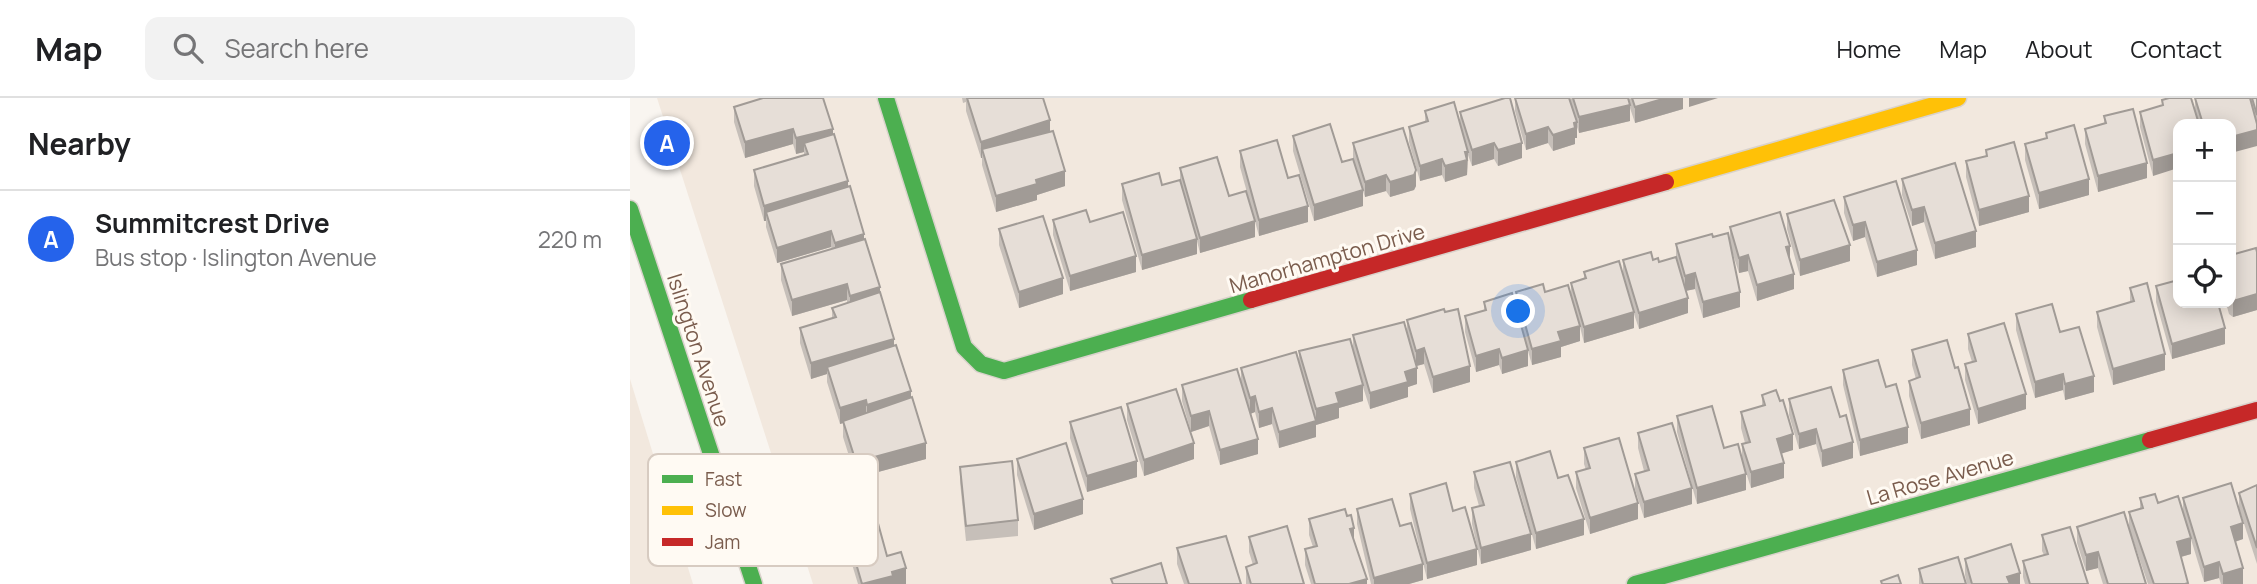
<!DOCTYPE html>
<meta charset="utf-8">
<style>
body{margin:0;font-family:Manrope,sans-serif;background:#f2f2f2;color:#202124}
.controls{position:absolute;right:21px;top:21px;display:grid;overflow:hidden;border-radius:14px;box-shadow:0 4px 18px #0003}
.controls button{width:63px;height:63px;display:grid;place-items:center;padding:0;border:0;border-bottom:2px solid #e0e0e0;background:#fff;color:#202124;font:35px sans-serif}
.you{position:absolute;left:889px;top:214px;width:24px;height:24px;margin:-18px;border:5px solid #fff;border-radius:50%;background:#1a73e8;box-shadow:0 0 0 10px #1a73e833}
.badge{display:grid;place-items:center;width:46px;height:46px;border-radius:50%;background:#2563eb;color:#fff;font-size:23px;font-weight:700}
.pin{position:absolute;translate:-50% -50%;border:4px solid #fff;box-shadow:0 2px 7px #0006}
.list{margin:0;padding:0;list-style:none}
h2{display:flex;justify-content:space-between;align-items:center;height:91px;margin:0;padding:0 28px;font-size:30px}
h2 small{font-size:23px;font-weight:400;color:#757577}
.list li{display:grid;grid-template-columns:46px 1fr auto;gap:21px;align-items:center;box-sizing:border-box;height:98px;padding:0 28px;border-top:2px solid #e0e0e0}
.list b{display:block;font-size:26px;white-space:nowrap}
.list p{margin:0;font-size:23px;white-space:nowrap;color:#757577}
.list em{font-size:23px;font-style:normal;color:#757577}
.icon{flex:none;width:38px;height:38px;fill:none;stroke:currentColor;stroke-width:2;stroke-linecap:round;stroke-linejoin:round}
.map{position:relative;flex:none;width:1627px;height:486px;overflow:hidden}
header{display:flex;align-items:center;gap:42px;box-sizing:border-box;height:98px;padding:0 35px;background:#fff;border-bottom:2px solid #e0e0e0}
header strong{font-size:33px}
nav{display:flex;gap:38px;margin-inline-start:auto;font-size:24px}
.search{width:490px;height:63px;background:#f2f2f2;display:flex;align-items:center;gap:18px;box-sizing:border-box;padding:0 24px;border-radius:14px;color:#757577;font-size:26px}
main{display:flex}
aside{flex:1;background:#fff}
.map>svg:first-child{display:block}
.residential{fill:#f2e8de;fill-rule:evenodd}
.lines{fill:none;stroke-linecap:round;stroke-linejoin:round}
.fast-casing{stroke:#d9d2cb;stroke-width:19}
.slow-casing{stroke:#d9d2cb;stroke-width:19}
.jam-casing{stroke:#d9d2cb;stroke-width:19}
.fast{stroke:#4caf50;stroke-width:16}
.slow{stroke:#ffc107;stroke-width:16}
.jam{stroke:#c62828;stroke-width:16}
.wall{fill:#c6bfb9}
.shaded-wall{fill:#a19b96}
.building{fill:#e6ded7;stroke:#a19b96;stroke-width:2}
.labels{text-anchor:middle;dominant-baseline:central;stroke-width:6;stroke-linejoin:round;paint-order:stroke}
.street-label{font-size:21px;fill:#7a5c4d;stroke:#fffaf3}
.key{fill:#fffaf3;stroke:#d7cbc1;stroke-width:2}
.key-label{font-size:19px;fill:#7a5c4d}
</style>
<header>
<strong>Map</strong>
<div class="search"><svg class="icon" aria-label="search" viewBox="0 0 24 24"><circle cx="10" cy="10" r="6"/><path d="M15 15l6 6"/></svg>Search here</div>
<nav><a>Home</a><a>Map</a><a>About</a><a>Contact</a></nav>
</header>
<main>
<aside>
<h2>Nearby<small></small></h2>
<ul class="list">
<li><span class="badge">A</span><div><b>Summitcrest Drive</b><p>Bus stop · Islington Avenue</p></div><em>220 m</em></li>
</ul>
</aside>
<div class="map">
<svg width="1627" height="486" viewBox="0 0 1627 486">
<rect width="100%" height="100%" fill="#f9f5f0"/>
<!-- residential -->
<g class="residential">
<path d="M27,0h1600v486h-1444zM1548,26h53v179h-53z"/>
<polygon points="0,281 63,486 0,486"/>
</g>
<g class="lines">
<defs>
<g id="fast">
<polyline points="256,0 334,249 351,266 374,273 621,202"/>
<polyline points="0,111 124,486"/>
<polyline points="1005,486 1520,342"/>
</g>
<polyline id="slow" points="1036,84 1328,0"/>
<g id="jam">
<polyline points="621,202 1036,84"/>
<polyline points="1520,342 1627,312"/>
</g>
</defs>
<!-- fast casing -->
<use href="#fast" class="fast-casing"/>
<!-- slow casing -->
<use href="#slow" class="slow-casing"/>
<!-- jam casing -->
<use href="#jam" class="jam-casing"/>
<!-- fast -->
<use href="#fast" class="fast"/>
<!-- slow -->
<use href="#slow" class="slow"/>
<!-- jam -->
<use href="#jam" class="jam"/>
</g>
<!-- wall -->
<g class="wall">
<polygon points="332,0 413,0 420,33 435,88 407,97 407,102 366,114 352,67 352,60 351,60 336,13 336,4 333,5"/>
<polygon points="885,0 1053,0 1053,11 1005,25 1000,10 1000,23 949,35 947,29 947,40 945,40 945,46 923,53 918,45 896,52 885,13"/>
<polygon points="1565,0 1627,0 1627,48 1601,26 1548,26 1523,78 1510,29 1510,14 1532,7 1532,2 1565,13"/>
<polygon points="104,9 203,36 250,194 264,248 281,299 296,361 226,380 213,339 213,325 210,326 197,284 197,276 181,281 170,245 170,230 202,220 202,210 217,205 217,202 162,218 151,182 151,166 202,151 201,149 147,165 136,129 136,123 134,123 124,88 124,72 174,57 174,54 166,56 163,46 115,60 104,24"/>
<polygon points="795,13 830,25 830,14 892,60 868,68 864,61 842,68 838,57 837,77 815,84 812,77 790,83 779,44 779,29 795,24"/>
<polygon points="1474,18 1517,80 1468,94 1455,46 1455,31 1474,25"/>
<polygon points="1416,35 1459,97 1409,111 1395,62 1395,46 1416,41"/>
<polygon points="663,38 712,64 723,61 723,45 786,88 784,92 760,99 756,93 735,99 733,93 733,108 684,123 663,53"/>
<polygon points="1356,52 1399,114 1349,128 1336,79 1336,63 1356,58"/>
<polygon points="610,53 658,80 678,124 629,138 610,69"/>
<polygon points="550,70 599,98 625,139 570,155 567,143 567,156 512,172 492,102 492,86 532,87 550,82"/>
<polygon points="1272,81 1346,149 1305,161 1294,124 1282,128 1272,97"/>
<polygon points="1214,99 1287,167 1247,179 1235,139 1223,143 1214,115"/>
<polygon points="1157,116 1220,163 1170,178 1157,131"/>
<polygon points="423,122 460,124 506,174 440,193 423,137"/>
<polygon points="1100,129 1160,162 1164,191 1127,203 1118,173 1109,175 1100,147 1110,209 1073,220 1065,191 1056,193 1058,215 1009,231 1004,216 1004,230 954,245 950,229 950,243 931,249 931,259 902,267 898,253 898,268 872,276 869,267 846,274 835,234 835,218 854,213 854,204 886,210 886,194 915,194 941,197 941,185 954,181 954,174 993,175 993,162 1023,162 1029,164 1046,160 1046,146 1083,139 1100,143"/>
<polygon points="369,131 433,196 389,210 369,147"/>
<polygon points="1627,154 1627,212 1603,219 1599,216 1596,205 1601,205 1601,157"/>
<polygon points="1526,188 1595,246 1542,261 1526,204"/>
<polygon points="1500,190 1535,272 1483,287 1467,229 1467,214 1500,204"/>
<polygon points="1386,216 1430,234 1464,294 1435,302 1433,292 1405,300 1386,232"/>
<polygon points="777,222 840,284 803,295 794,266 787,268 787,286 778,289 778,299 740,311 733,289 733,303 709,310 709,320 686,327 686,326 686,339 649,350 642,326 629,330 625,314 620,316 628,356 590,367 579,328 561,334 552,303 552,287 611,285 611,270 669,267 669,253 723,250 723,237 777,234"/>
<polygon points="1338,236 1396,311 1348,326 1335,282 1335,266 1342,264 1338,251"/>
<polygon points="1282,252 1340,327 1291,341 1279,298 1279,283 1286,281 1282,267"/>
<polygon points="1213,272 1278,345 1230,358 1213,287"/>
<polygon points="1132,297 1163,352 1151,355 1154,380 1121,390 1112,362 1112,346 1115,345 1111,330 1111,314 1132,308"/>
<polygon points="1159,301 1210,319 1223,360 1192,369 1186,346 1169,351 1159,317"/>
<polygon points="497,306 564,361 514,378 497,322"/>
<polygon points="1047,318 1094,350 1116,392 1067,406 1047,334"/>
<polygon points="440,324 507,379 457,394 440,340"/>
<polygon points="1008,335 1062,406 1014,420 1005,391 1005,376 1014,373 1008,350"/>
<polygon points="954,350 1008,421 960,436 946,390 946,374 956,372 954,366"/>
<polygon points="387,361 453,416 404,432 387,377"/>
<polygon points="886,364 928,380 954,437 906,451 886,379"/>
<polygon points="330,369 388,422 388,438 336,443 330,384"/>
<polygon points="844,374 901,452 851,466 842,426 842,410 849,408 844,390"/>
<polygon points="1627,387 1627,466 1609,410 1609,395"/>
<polygon points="780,396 823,413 847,467 797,481 780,411"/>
<polygon points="1510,400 1528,405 1561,456 1551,459 1558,486 1518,486 1499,430 1499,414 1510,411"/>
<polygon points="1553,400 1613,441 1605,444 1613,486 1591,486 1589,480 1574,484 1553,415"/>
<polygon points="727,411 770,428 793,482 779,486 741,486 727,426"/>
<polygon points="217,415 257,458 276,486 228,486 221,463 221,448 217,430"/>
<polygon points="679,421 724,443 737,486 681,486 675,467 675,451 683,449 679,437"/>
<polygon points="1447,429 1516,486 1473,486 1468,470 1456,473 1447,445"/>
<polygon points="1412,437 1458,486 1395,486 1393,479 1393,463 1414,457 1412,453"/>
<polygon points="619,439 674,486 616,486 616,469 623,467 619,454"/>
<polygon points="547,450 611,486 554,486 547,466"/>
<polygon points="1335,461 1390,486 1337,486 1335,477"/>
<polygon points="1289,471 1336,486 1289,486"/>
</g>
<!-- shaded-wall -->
<g class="shaded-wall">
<polygon points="1036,0 1053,0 1053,11 1005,25 1005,9"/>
<polygon points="1059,0 1088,0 1059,9"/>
<polygon points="1000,7 1000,23 949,35 949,19"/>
<polygon points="420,22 420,37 352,51 352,60 351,60 351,44"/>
<polygon points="947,24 947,40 945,40 945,46 923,53 923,37"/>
<polygon points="918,29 918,45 896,52 896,36"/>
<polygon points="163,31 163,46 115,60 115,44"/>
<polygon points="203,31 203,47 174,45 174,54 166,56 166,40"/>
<polygon points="1627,32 1627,48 1601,55 1601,39"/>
<polygon points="864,45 864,61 842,68 842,52"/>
<polygon points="892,45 892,60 868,68 868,52"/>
<polygon points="835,54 838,54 837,77 815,84 815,68"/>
<polygon points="1548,55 1548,70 1523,78 1523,62"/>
<polygon points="812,61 812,77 790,83 790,68"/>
<polygon points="1517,65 1517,80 1468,94 1468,78"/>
<polygon points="786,72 786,88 784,92 760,99 760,84"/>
<polygon points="435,73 435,88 407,97 407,102 366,114 366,98 406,82"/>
<polygon points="756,77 756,93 735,99 735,84"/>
<polygon points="1459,81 1459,97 1409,111 1409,95"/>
<polygon points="218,83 218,99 136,114 136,123 134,123 134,108"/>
<polygon points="733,92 733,108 684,123 684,107"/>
<polygon points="1399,98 1399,114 1349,128 1349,112"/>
<polygon points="678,108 678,124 629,138 629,122"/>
<polygon points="1294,109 1294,124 1282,128 1282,112"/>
<polygon points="625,123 625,139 570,155 570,140"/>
<polygon points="1235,124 1235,139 1223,143 1223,127"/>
<polygon points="201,133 201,149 147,165 147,150"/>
<polygon points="1346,133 1346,149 1305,161 1305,145"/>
<polygon points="234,136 234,152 205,161 205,145"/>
<polygon points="567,141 567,156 512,172 512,157"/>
<polygon points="1220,147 1220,163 1170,178 1170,162"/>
<polygon points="1160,148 1160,163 1156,149"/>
<polygon points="1287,152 1287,167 1247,179 1247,164"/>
<polygon points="1118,157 1118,173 1109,175 1109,160"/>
<polygon points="506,158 506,174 440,193 440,178"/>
<polygon points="1065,175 1065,191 1055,193 1055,178"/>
<polygon points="1164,176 1164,191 1127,203 1127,187"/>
<polygon points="433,180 433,196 389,210 389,194"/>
<polygon points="217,186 217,202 162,218 162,202"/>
<polygon points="250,189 250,205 220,214 220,198"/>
<polygon points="1110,194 1110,209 1073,220 1073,204"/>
<polygon points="1627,196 1627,212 1603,219 1603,203"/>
<polygon points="1058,200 1058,215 1009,231 1009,215"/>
<polygon points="1004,214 1004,230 954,245 954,229"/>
<polygon points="950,228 950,243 931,249 931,259 902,267 902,251 928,234"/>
<polygon points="1595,230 1595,246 1542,261 1542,246"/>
<polygon points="264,241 264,256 197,269 197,276 181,281 181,265"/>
<polygon points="794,250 794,266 786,268 786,253"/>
<polygon points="869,251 869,267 846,274 846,258"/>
<polygon points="898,252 898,268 872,276 872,260"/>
<polygon points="1535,256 1535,272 1483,287 1483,271"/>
<polygon points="840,268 840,284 803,295 803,279"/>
<polygon points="787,270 787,286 778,289 778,299 740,311 740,295 775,274"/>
<polygon points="1433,276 1433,292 1405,300 1405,284"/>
<polygon points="1464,278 1464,294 1435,302 1435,286"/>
<polygon points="733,287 733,303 709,310 709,320 686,327 686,311 706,295"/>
<polygon points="281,293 281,309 237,322 237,307"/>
<polygon points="1396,296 1396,311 1348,326 1348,311"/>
<polygon points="625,298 625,314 620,316 620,300"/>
<polygon points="236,302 236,318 210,326 210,310"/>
<polygon points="642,310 642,326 629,330 629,314"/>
<polygon points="1340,311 1340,327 1291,341 1291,325"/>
<polygon points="579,313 579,328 561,334 561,318"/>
<polygon points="686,323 686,339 649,350 649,334"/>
<polygon points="1278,329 1278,345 1230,358 1230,342"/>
<polygon points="1186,331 1186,346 1169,351 1169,336"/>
<polygon points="1163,336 1163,352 1147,357 1147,341"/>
<polygon points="628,341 628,356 590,367 590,352"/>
<polygon points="1223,344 1223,360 1192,369 1192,353"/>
<polygon points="296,345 296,361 226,380 226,364"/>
<polygon points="564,345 564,361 514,378 514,362"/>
<polygon points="507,363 507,379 457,394 457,378"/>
<polygon points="1154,365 1154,380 1121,390 1121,374"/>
<polygon points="1116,376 1116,392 1067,406 1067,390"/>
<polygon points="1062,390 1062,406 1014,420 1014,404"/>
<polygon points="453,401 453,416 404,432 404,416"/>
<polygon points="1008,405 1008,421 960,436 960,420"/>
<polygon points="954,421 954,437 906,451 906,435"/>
<polygon points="1613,425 1613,441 1601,445 1601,429"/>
<polygon points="724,430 724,446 720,431"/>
<polygon points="901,436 901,452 851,466 851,450"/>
<polygon points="1561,440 1561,456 1547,460 1547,444"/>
<polygon points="847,451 847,467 797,481 797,465"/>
<polygon points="1468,454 1468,470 1456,473 1456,457"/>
<polygon points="1589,464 1589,480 1574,484 1574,469"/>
<polygon points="793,466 793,482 779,486 744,486 744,480"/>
<polygon points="276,470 276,486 235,486 262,474"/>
<polygon points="1613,470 1613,486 1593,486 1593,476"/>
<polygon points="1390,475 1390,486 1377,486 1377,479"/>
<polygon points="737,481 737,486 719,486"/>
</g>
<!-- building -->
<g class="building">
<polygon points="133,0 193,0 203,31 166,40 163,31 115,44 104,9"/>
<polygon points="337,0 413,0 420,22 351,44"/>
<polygon points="875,0 880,0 892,45 868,52 864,45 842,52 830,14"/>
<polygon points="885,0 939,0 947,24 944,25 945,30 923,37 918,29 896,36"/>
<polygon points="943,0 998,0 1000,7 949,19"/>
<polygon points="1002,0 1036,0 1005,9"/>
<polygon points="1539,0 1561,0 1569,26 1548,26 1548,55 1523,62 1510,14 1533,7 1532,2"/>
<polygon points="1565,0 1620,0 1627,26 1627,32 1601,39 1601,26 1573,26"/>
<polygon points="1622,0 1627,0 1627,17"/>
<polygon points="824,4 838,54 835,54 837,62 815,68 812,61 790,68 779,29 798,23 795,13"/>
<polygon points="1503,11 1517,65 1468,78 1455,31 1476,25 1474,18"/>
<polygon points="700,26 712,64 723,61 733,92 684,107 663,38"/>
<polygon points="1444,27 1459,81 1409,95 1395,46 1417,40 1416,35"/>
<polygon points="773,30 786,72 784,77 760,84 756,77 735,84 723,45"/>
<polygon points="423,33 435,73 406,82 407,86 366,98 352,51"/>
<polygon points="204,36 218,83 134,108 124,72 178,56 174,45"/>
<polygon points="647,42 658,80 669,77 678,108 629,122 610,53"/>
<polygon points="1384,44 1399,98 1349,112 1336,63 1357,58 1356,52"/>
<polygon points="587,59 599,98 616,93 625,123 570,140 550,70"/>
<polygon points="1325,65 1346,133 1305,145 1294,109 1282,112 1272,81"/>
<polygon points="529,75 532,87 550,82 567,141 512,157 492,86"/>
<polygon points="1266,83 1287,152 1247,164 1235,124 1223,127 1214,99"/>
<polygon points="220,88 234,136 205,145 201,133 147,150 136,114"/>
<polygon points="1204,102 1220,147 1170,162 1157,116"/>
<polygon points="456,112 460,124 493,114 506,158 440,178 423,122"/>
<polygon points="1150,114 1160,148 1156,149 1164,176 1127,187 1118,157 1109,160 1100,129"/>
<polygon points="413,118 433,180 389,194 369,131"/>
<polygon points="1098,135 1110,194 1073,204 1065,175 1055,178 1046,146 1082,136 1083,139"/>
<polygon points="235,141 250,189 220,198 217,186 162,202 151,166"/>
<polygon points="1626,150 1627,154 1627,196 1603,203 1601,202 1601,157"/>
<polygon points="1021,154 1023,162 1028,160 1029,164 1046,159 1058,200 1009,215 993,162"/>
<polygon points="989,163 1004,214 954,229 941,185 956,180 954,174"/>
<polygon points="1548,182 1548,205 1588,205 1595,230 1542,246 1526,188"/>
<polygon points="1517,185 1535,256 1483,271 1467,214 1504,203 1500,190"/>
<polygon points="913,186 915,194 938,187 950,228 928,234 931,243 902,251 886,194"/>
<polygon points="250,194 264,241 181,265 170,230 206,219 202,210"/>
<polygon points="882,195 898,252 872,260 869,251 846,258 835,218 856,212 854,204"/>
<polygon points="1422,206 1430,234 1449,229 1464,278 1435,286 1433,276 1405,284 1386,216"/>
<polygon points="814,211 815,214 828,211 840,268 803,279 794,250 786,253 777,222"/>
<polygon points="774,224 787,270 775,274 778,284 740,295 723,237"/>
<polygon points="1374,225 1396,296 1348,311 1335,266 1346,263 1338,236"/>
<polygon points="720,241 733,287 706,295 709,305 686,311 669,253"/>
<polygon points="1317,242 1325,270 1328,269 1340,311 1291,325 1279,283 1290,279 1282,252"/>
<polygon points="266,247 281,293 237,307 236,302 210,310 197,269"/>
<polygon points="666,254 686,323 649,334 642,310 629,314 625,298 620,300 611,270"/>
<polygon points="1248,262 1256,289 1266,286 1278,329 1230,342 1213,272"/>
<polygon points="607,271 628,341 590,352 579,313 561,318 552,287"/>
<polygon points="1201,289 1210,319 1216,317 1223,344 1192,353 1186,331 1169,336 1159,301"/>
<polygon points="546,291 564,345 514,362 497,306"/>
<polygon points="1146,292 1150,303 1153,302 1163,336 1147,341 1154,365 1121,374 1112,346 1120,344 1111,314 1135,307 1132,297"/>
<polygon points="282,299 296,345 226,364 213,323"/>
<polygon points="1082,308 1094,350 1108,346 1116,376 1067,390 1047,318"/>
<polygon points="491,309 507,363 457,378 440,324"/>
<polygon points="1042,325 1062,390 1014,404 1005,376 1019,372 1008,335"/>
<polygon points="989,340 1008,405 960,420 946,374 960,370 954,350"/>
<polygon points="436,345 453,401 404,416 387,361"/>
<polygon points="920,353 928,380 938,377 954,421 906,435 886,364"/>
<polygon points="382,363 388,422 336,428 330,369"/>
<polygon points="880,364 901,436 851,450 842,410 854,407 844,374"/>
<polygon points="816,385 823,413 835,409 847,451 797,465 780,396"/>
<polygon points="1601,385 1613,425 1601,429 1613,470 1593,476 1589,464 1574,469 1553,400"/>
<polygon points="1627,387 1627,450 1609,395"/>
<polygon points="1525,396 1528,405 1548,398 1561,440 1547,444 1558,485 1555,486 1524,486 1499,414 1513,410 1510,400"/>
<polygon points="762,401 770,428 781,425 793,466 744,480 727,411"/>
<polygon points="243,407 257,458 271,454 276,470 262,474 263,478 232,486 221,448 226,447 217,415"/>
<polygon points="715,411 717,418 721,417 724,430 720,431 737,481 719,486 685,486 675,451 687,448 679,421"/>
<polygon points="1494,414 1516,486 1478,486 1468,454 1456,457 1447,429"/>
<polygon points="657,428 674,486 621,486 616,469 627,465 619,439"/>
<polygon points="1440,429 1458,486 1400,486 1393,463 1418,456 1412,437"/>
<polygon points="596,438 611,486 559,486 547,450"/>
<polygon points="1381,446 1390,475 1377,479 1380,486 1342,486 1335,461"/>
<polygon points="1328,459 1336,486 1293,486 1289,471"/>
<polygon points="531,465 537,486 483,486 481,481"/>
<polygon points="1268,477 1271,486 1252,486 1251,483"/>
</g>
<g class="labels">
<!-- street labels -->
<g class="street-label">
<text transform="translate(697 160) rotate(-16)">Manorhampton Drive</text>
<text transform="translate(69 252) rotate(72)">Islington Avenue</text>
<text transform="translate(1310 379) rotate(-16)">La Rose Avenue</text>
</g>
</g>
<!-- legend -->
<rect x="18" y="356" width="230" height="112" rx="10" class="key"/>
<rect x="32" y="377" width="31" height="8" fill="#4caf50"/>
<rect x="32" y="408" width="31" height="9" fill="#ffc107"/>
<rect x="32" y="440" width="31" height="8" fill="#c62828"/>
<g class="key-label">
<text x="75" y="388">Fast</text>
<text x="75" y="419">Slow</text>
<text x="75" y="451">Jam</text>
</g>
</svg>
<div class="controls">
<button>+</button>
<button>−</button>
<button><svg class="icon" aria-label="locate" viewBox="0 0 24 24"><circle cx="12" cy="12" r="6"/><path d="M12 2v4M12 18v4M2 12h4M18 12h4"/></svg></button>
</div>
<div class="you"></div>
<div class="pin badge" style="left:37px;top:45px">A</div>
</div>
</main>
